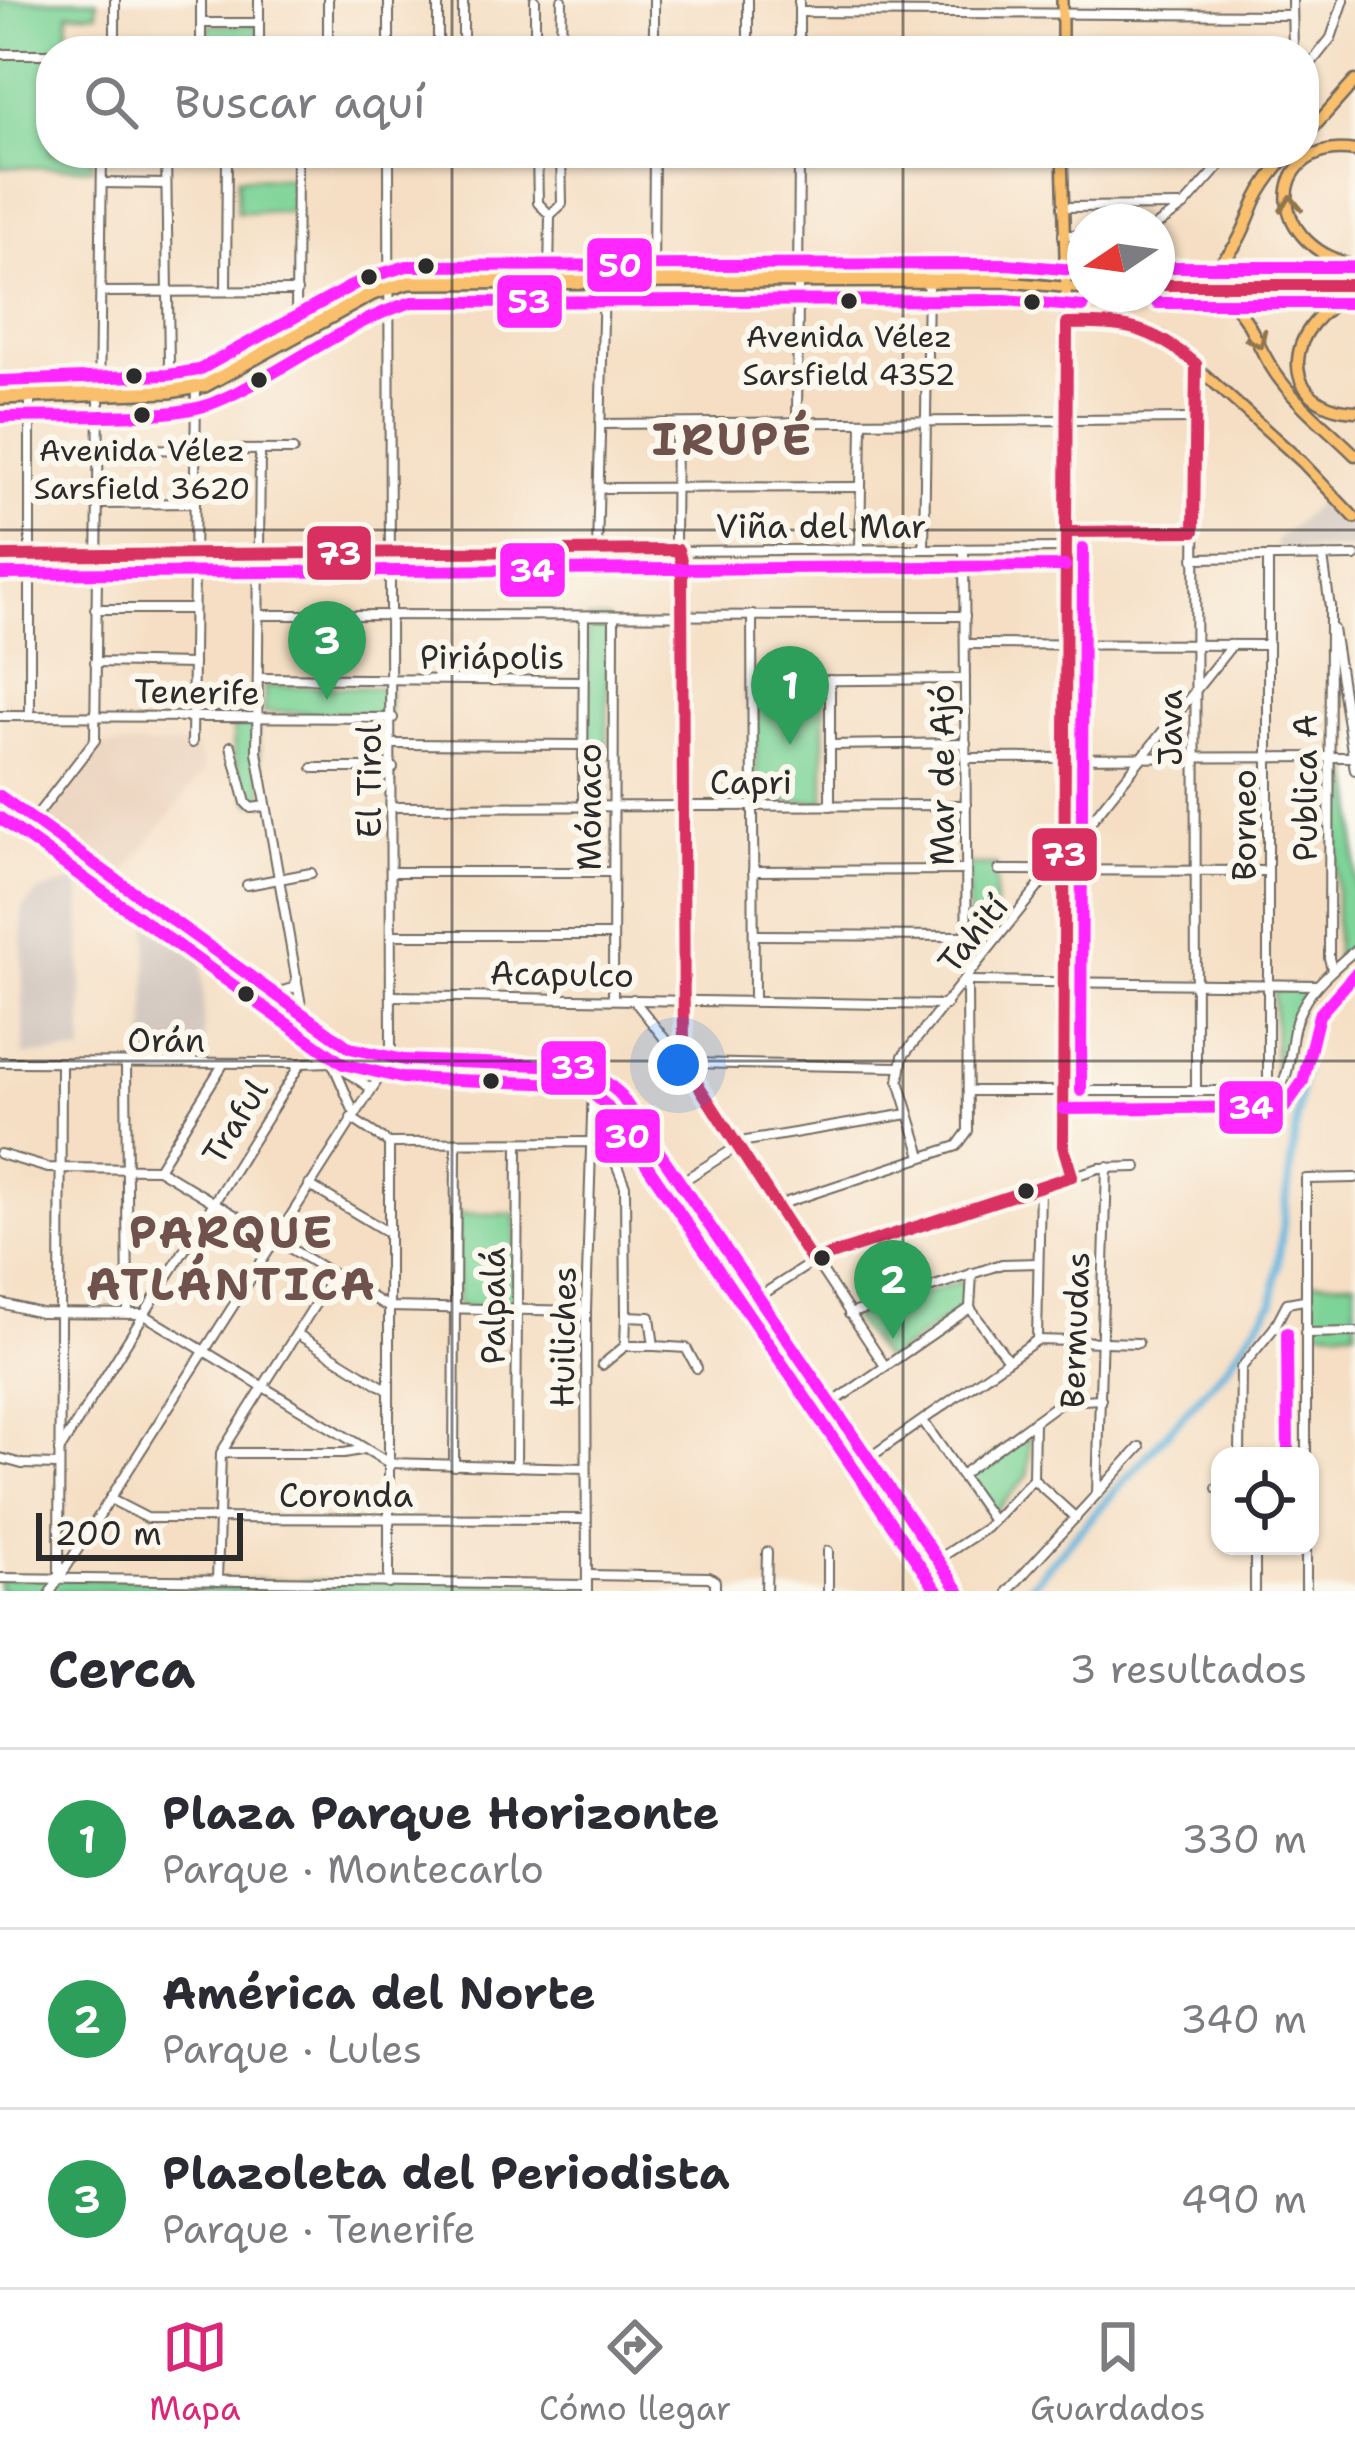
<!DOCTYPE html>
<html lang="es">
<meta charset="utf-8">
<style>
body{margin:0;font-family:"Shantell Sans",sans-serif;background:#f2f2f3;color:#2b2b33}
.controls{position:absolute;right:36px;bottom:36px;display:grid;overflow:hidden;border-radius:24px;box-shadow:0 3px 9px #0004}
.controls button{width:108px;height:108px;display:grid;place-items:center;padding:0;border:0;border-bottom:3px solid #e1e1e2;background:#fff;color:#2b2b33;font:60px sans-serif}
.compass{position:absolute;left:1067px;top:204px;width:108px;height:108px;border-radius:50%;background:#fff;box-shadow:0 3px 9px #0004;rotate:257deg}
.scale{position:absolute;left:36px;bottom:30px;width:207px;box-sizing:border-box;padding-left:12px;border:6px solid #2b2b2b;border-top:0;font-size:33px;line-height:42px;white-space:nowrap;color:#2b2b2b;-webkit-text-stroke:9px #fbf7ec;paint-order:stroke}
.you{position:absolute;left:678px;top:1065px;width:42px;height:42px;margin:-30px;border:9px solid #fff;border-radius:50%;background:#1a73e8;box-shadow:0 0 0 18px #1a73e833}
.badge{display:grid;place-items:center;width:78px;height:78px;border-radius:50%;background:#db2777;color:#fff;font-size:39px;font-weight:700}
.pin{position:absolute;translate:-50% -99px;filter:drop-shadow(0 3px 6px #0008)}
.pin::after{content:'';position:absolute;top:63px;width:42px;height:36px;background:inherit;clip-path:polygon(0 0,100% 0,50% 100%)}
.list{margin:0;padding:0;list-style:none}
h2{display:flex;justify-content:space-between;align-items:center;height:156px;margin:0;padding:0 48px;font-size:51px}
h2 small{font-size:39px;font-weight:400;color:#7c7c81}
.list li{display:grid;grid-template-columns:78px 1fr auto;gap:36px;align-items:center;box-sizing:border-box;height:180px;padding:0 48px;border-top:3px solid #e1e1e2}
.list b{display:block;font-size:45px;white-space:nowrap}
.list p{margin:0;font-size:39px;white-space:nowrap;color:#7c7c81}
.list em{font-size:39px;font-style:normal;color:#7c7c81}
.icon{flex:none;width:66px;height:66px;fill:none;stroke:currentColor;stroke-width:2;stroke-linecap:round;stroke-linejoin:round}
.map{position:relative;flex:none;width:1355px;height:1591px;overflow:hidden}
.search{position:absolute;background:#fff;box-shadow:0 3px 9px #0004;left:36px;right:36px;top:36px;height:132px;display:flex;align-items:center;gap:30px;box-sizing:border-box;padding:0 42px;border-radius:48px;color:#7c7c81;font-size:45px}
.sheet{height:696px;background:#fff}
nav{display:flex;justify-content:space-around;align-items:center;box-sizing:border-box;height:168px;border-top:3px solid #e1e1e2;background:#fff;font-size:33px;color:#7c7c81}
nav a{display:grid;justify-items:center;gap:6px}
nav .on{color:#db2777}
.map>svg:first-child{display:block}
.built{fill:#e9ceb7}
.industrial{fill:#cec1ba}
.green{fill:#7ed498;stroke:#548062;stroke-width:3}
.lines{fill:none;stroke-linecap:round;stroke-linejoin:round}
.canal{stroke:#5fb1da;stroke-width:8}
.minor-casing{stroke:#726a60;stroke-width:12}
.major-casing{stroke:#726a60;stroke-width:14}
.highway-casing{stroke:#726a60;stroke-width:15}
.minor{stroke:#fff;stroke-width:8}
.major{stroke:#f9bf6d;stroke-width:9}
.highway{stroke:#f9bf6d;stroke-width:10}
.bus-1-casing{stroke:#fbf7ec;stroke-width:21}
.bus-2-casing{stroke:#fbf7ec;stroke-width:21}
.bus-3-casing{stroke:#fbf7ec;stroke-width:21}
.bus-4-casing{stroke:#fbf7ec;stroke-width:21}
.bus-5-casing{stroke:#fbf7ec;stroke-width:21}
.bus-6-casing{stroke:#fbf7ec;stroke-width:21}
.bus-1{stroke:#d93062;stroke-width:12}
.bus-2{stroke:#fe27ff;stroke-width:12}
.bus-3{stroke:#fe27ff;stroke-width:12}
.bus-4{stroke:#fe27ff;stroke-width:12}
.bus-5{stroke:#fe27ff;stroke-width:12}
.bus-6{stroke:#fe27ff;stroke-width:12}
.oneway{stroke:#92754c}
.grid{fill:none;stroke:#2b2b2b;stroke-width:3;stroke-opacity:0.55}
.bus-dot{fill:#2b2b2b;stroke:#fbf7ec;stroke-width:4.5}
.labels{text-anchor:middle;dominant-baseline:central;stroke-width:12;stroke-linejoin:round;paint-order:stroke}
.bus-label{font-size:30px;fill:#2b2b2b;stroke:#fbf7ec}
.street-label{font-size:33px;fill:#2b2b2b;stroke:#fbf7ec}
.district-label{font-size:45px;font-weight:bold;letter-spacing:3px;fill:#70524c;stroke:#fbf7ec}
.line-badge{stroke:#fbf7ec;stroke-width:4.5}
.badge-label{font-size:33px;text-anchor:middle;font-weight:bold;fill:#fff}
</style>
<div class="map">
<svg width="1355" height="1591" viewBox="0 0 1355 1591">
<rect width="100%" height="100%" fill="#fbf7ec"/>
<filter id="ink" filterUnits="userSpaceOnUse"><feTurbulence type="fractalNoise" baseFrequency=".00833" numOctaves="2"/><feDisplacementMap in="SourceGraphic" scale="24" xChannelSelector="R" yChannelSelector="G"/><feConvolveMatrix kernelMatrix="1 2 1 2 8 2 1 2 1" color-interpolation-filters="sRGB"/></filter>
<filter id="wash" filterUnits="userSpaceOnUse"><feTurbulence type="fractalNoise" baseFrequency=".004" numOctaves="4" result="noise"/><feDisplacementMap in="SourceGraphic" scale="48" xChannelSelector="R" yChannelSelector="G"/><feGaussianBlur stdDeviation="2.7" result="paint"/><feColorMatrix in="noise" values="0 0 0 0 0 0 0 0 0 0 0 0 0 0 0 0 0 1.4 0 .05"/><feComposite in="paint" operator="in"/></filter>
<g filter="url(#wash)">
<rect width="100%" height="100%" fill="#f5dec3"/>
<!-- built -->
<polygon class="built" points="92,745 196,746 204,771 120,879 37,820"/>
<!-- industrial -->
<g class="industrial">
<polygon points="1325,496 1355,536 1355,550 1276,549 1275,542"/>
<polygon points="80,880 83,1053 23,1055 22,910 37,892"/>
<polygon points="148,922 202,961 205,1062 145,1061"/>
</g>
<!-- green -->
<g class="green">
<polygon points="0,0 97,0 97,13 68,13 67,51 51,51 51,153 92,153 92,168 0,167"/>
<rect x="209" y="25" width="49" height="26"/>
<polygon points="238,177 292,178 291,212 237,212"/>
<polygon points="587,619 608,619 607,804 587,804"/>
<polygon points="265,686 389,688 389,714 264,712"/>
<polygon points="756,688 824,688 824,802 756,801"/>
<polygon points="233,718 255,718 264,803 250,803 234,756"/>
<polygon points="1349,763 1355,802 1355,946 1336,961 1336,764"/>
<polygon points="968,865 996,865 994,934 969,966"/>
<polygon points="1301,987 1304,993 1275,1085 1274,991"/>
<polygon points="457,1214 516,1214 515,1308 457,1306"/>
<polygon points="968,1279 966,1306 885,1361 852,1317"/>
<polygon points="1355,1281 1355,1330 1315,1329 1311,1282"/>
<polygon points="1030,1430 1028,1476 993,1514 966,1475"/>
<polygon points="0,1578 579,1584 586,1591 0,1591"/>
</g>
<g class="lines">
<!-- canal -->
<polyline class="canal" points="1026,1591 1228,1365 1273,1302 1311,1012 1355,975"/>
</g>
</g>
<g filter="url(#ink)">
<g class="lines">
<defs>
<g id="minor">
<polyline points="201,0 201,51"/>
<polyline points="328,0 328,51"/>
<polyline points="389,0 389,51"/>
<polyline points="535,0 535,32 545,51"/>
<polyline points="1292,0 1293,51"/>
<polyline points="799,12 1292,15"/>
<polyline points="201,23 259,23"/>
<polyline points="115,51 115,0"/>
<polyline points="259,51 259,0"/>
<polyline points="438,51 438,0"/>
<polyline points="463,51 463,0"/>
<polyline points="556,51 561,40 562,0"/>
<polyline points="654,51 654,0"/>
<polyline points="748,51 748,0"/>
<polyline points="799,51 799,0"/>
<polyline points="0,54 49,54"/>
<polyline points="1304,72 1331,38 1344,0"/>
<polyline points="166,153 169,366"/>
<polyline points="297,153 296,319 300,331"/>
<polyline points="537,153 538,203 550,215"/>
<polyline points="102,183 166,184"/>
<polyline points="1062,207 1184,206"/>
<polyline points="1157,225 1184,206 1231,153"/>
<polyline points="1063,235 1085,235"/>
<polyline points="653,275 654,153"/>
<polyline points="549,281 550,215 562,204 561,153"/>
<polyline points="226,291 227,153"/>
<polyline points="101,292 297,291"/>
<polyline points="1067,324 1063,1146 1072,1176"/>
<polyline points="1195,368 1196,1092"/>
<polyline points="30,398 30,716"/>
<polyline points="797,423 799,153"/>
<polyline points="600,424 1195,419"/>
<polyline points="676,425 675,542 682,564 684,1063"/>
<polyline points="98,449 293,450"/>
<polyline points="260,450 257,752 303,1017"/>
<polyline points="599,488 861,487"/>
<polyline points="98,504 195,503"/>
<polyline points="1065,532 1194,531"/>
<polyline points="924,549 928,283"/>
<polyline points="860,550 862,423"/>
<polyline points="597,551 604,282"/>
<polyline points="0,556 1065,548"/>
<polyline points="1268,557 1268,1092"/>
<polyline points="1323,557 1330,608"/>
<polyline points="1194,558 1355,556"/>
<polyline points="1330,606 1329,958 1332,969"/>
<polyline points="95,609 193,609"/>
<polyline points="259,615 965,616"/>
<polyline points="752,615 754,1000"/>
<polyline points="1333,629 1355,770"/>
<polyline points="965,644 1267,645"/>
<polyline points="95,662 193,664"/>
<polyline points="258,678 583,681"/>
<polyline points="753,681 965,679"/>
<polyline points="0,716 393,718"/>
<polyline points="192,743 196,389"/>
<polyline points="392,744 583,745"/>
<polyline points="830,745 966,743"/>
<polyline points="231,746 246,803 251,808 266,806"/>
<polyline points="966,758 1353,757"/>
<polyline points="313,768 393,768"/>
<polyline points="830,806 830,680"/>
<polyline points="393,807 966,805"/>
<polyline points="583,808 584,616"/>
<polyline points="33,820 95,740 102,153"/>
<polyline points="999,870 1268,871"/>
<polyline points="753,871 966,870"/>
<polyline points="393,872 613,872"/>
<polyline points="247,885 311,873"/>
<polyline points="393,935 613,935"/>
<polyline points="754,935 967,936"/>
<polyline points="968,981 1317,985"/>
<polyline points="272,994 293,988 297,978"/>
<polyline points="393,996 946,1005"/>
<polyline points="613,998 614,616"/>
<polyline points="633,999 684,1063 885,1366"/>
<polyline points="0,1062 301,1063 332,1062 337,1053"/>
<polyline points="332,1062 353,1110"/>
<polyline points="686,1063 899,1067"/>
<polyline points="126,1064 128,1313"/>
<polyline points="336,1065 369,1087"/>
<path d="M968,1091h309c17,-18 11,-52 21,-75 11,-28 35,-46 57,-66"/>
<polyline points="351,1118 389,1143 598,1142 609,1146 625,1186 626,1316 650,1317 654,1346 686,1348 697,1368"/>
<polyline points="0,1154 48,1168 158,1169 388,1307 586,1311"/>
<polyline points="922,1156 899,1081 903,1056 1232,645"/>
<polyline points="158,1169 222,1066"/>
<polyline points="678,1184 746,1141 908,1114"/>
<polyline points="309,1185 389,1233"/>
<polyline points="778,1205 957,1146 968,1131 964,549"/>
<polyline points="972,1273 970,1308 1008,1360"/>
<polyline points="757,1298 819,1258 1099,1168 1137,1167"/>
<polyline points="0,1303 41,1313 143,1314 389,1463 586,1468"/>
<polyline points="849,1314 1002,1264 1038,1263"/>
<polyline points="626,1316 625,1346 654,1346"/>
<polyline points="1305,1333 1355,1332"/>
<polyline points="297,1334 388,1390"/>
<polyline points="1037,1340 1040,1187"/>
<polyline points="602,1365 625,1346"/>
<polyline points="831,1404 970,1308"/>
<polyline points="923,1421 993,1521"/>
<polyline points="59,1451 301,1063"/>
<polyline points="222,1453 344,1453 361,1450"/>
<polyline points="1240,1456 1241,1368 1274,1328 1287,1303 1304,1300"/>
<polyline points="1306,1456 1306,1179 1355,1178"/>
<polyline points="0,1458 22,1464 58,1465"/>
<polyline points="866,1460 1037,1340 1138,1343"/>
<polyline points="454,1466 456,1145"/>
<polyline points="516,1467 518,1145"/>
<polyline points="961,1475 1062,1401 1101,1399"/>
<polyline points="1033,1479 1076,1518"/>
<polyline points="1033,1479 1034,1421"/>
<polyline points="1217,1488 1220,1488"/>
<polyline points="1097,1494 1107,1167"/>
<polyline points="110,1499 147,1518 586,1519"/>
<polyline points="1306,1546 1306,1591"/>
<polyline points="937,1560 986,1528 1033,1479"/>
<polyline points="587,1575 709,1577 715,1581 715,1591"/>
<polyline points="59,1577 61,1064"/>
<polyline points="0,1578 587,1585"/>
<polyline points="217,1581 221,1453 333,1276"/>
<polyline points="389,1584 389,1143"/>
<polyline points="51,1591 391,1059 389,153"/>
<polyline points="587,1591 586,1311 593,1083"/>
<polyline points="766,1591 767,1552"/>
<polyline points="828,1591 828,1551"/>
<polyline points="1008,1591 1140,1447"/>
<polyline points="1255,1591 1255,1546"/>
</g>
<g id="major">
<polyline points="1062,0 1062,51"/>
<polyline points="1062,153 1067,324 1124,323 1162,336 1302,462 1355,518"/>
<polyline points="1157,273 1355,274"/>
<polyline points="1157,285 1355,285"/>
<polyline points="1091,294 1105,301 1123,294"/>
<polyline points="0,392 194,383 371,289 410,277 928,276 1085,270"/>
<polyline points="0,399 170,393 205,387 373,295 409,284 1007,282 1085,289"/>
<polyline points="0,796 350,1048 404,1060 567,1066 596,1074 619,1093 959,1591"/>
<path d="M0,806l346,251 54,13 159,3c26,4 43,14 59,35l332,483"/>
</g>
<g id="highway">
<polyline points="1304,138 1355,81"/>
<path d="M1355,151c-81,-14 -99,89 0,115"/>
<path d="M1205,274c31,-19 37,-40 50,-72 8,-17 22,-35 35,-49"/>
<path d="M1187,285c69,14 58,50 94,96 21,28 49,49 74,74"/>
<path d="M1355,295c-71,25 -81,112 0,116"/>
</g>
</defs>
<!-- minor casing -->
<use href="#minor" class="minor-casing"/>
<!-- major casing -->
<use href="#major" class="major-casing"/>
<!-- highway casing -->
<use href="#highway" class="highway-casing"/>
<!-- minor -->
<use href="#minor" class="minor"/>
<!-- major -->
<use href="#major" class="major"/>
<!-- highway -->
<use href="#highway" class="highway"/>
<defs>
<g id="bus-1">
<polyline points="1157,285 1355,285"/>
<path d="M1067,324c58,-1 84,2 129,40l-2,167 -128,1z"/>
<polyline points="1066,532 1063,1146 1072,1176"/>
<polyline points="678,550 682,564 684,1063"/>
<polyline points="0,556 678,550"/>
<polyline points="684,1063 812,1261"/>
<polyline points="812,1261 1072,1176"/>
</g>
<g id="bus-2">
<polyline points="0,574 1065,566"/>
<polyline points="1081,1091 1083,548"/>
<polyline points="1063,1109 1285,1107 1303,1081 1319,1015 1355,974"/>
<polyline points="1287,1333 1288,1456"/>
</g>
<g id="bus-3">
<polyline points="1157,303 1355,303"/>
<path d="M1,417c51,-2 169,4 212,-14 69,-28 127,-79 199,-101l594,-2 77,7"/>
</g>
<g id="bus-4">
<polyline points="1157,267 1355,267"/>
<polyline points="0,381 168,375 199,370 364,279 407,266 1007,264 1085,271"/>
</g>
<polyline id="bus-5" points="0,796 350,1048 404,1060 567,1066 596,1074 619,1093 959,1591"/>
<polyline id="bus-6" points="0,818 343,1064 402,1078 564,1084 588,1090 606,1105 937,1591"/>
</defs>
<!-- bus-1 casing -->
<use href="#bus-1" class="bus-1-casing"/>
<!-- bus-2 casing -->
<use href="#bus-2" class="bus-2-casing"/>
<!-- bus-3 casing -->
<use href="#bus-3" class="bus-3-casing"/>
<!-- bus-4 casing -->
<use href="#bus-4" class="bus-4-casing"/>
<!-- bus-5 casing -->
<use href="#bus-5" class="bus-5-casing"/>
<!-- bus-6 casing -->
<use href="#bus-6" class="bus-6-casing"/>
<!-- bus-1 -->
<use href="#bus-1" class="bus-1"/>
<!-- bus-2 -->
<use href="#bus-2" class="bus-2"/>
<!-- bus-3 -->
<use href="#bus-3" class="bus-3"/>
<!-- bus-4 -->
<use href="#bus-4" class="bus-4"/>
<!-- bus-5 -->
<use href="#bus-5" class="bus-5"/>
<!-- bus-6 -->
<use href="#bus-6" class="bus-6"/>
</g>
<!-- one-way arrows -->
<defs><path id="oneway-chevron" d="M-2-3.5L2.5 0L-2 3.5" fill="none" stroke-width="1.6" stroke-linecap="round" stroke-linejoin="round" transform="scale(3)"/></defs>
<g class="oneway">
<use href="#oneway-chevron" transform="translate(1291 204) rotate(-91)"/>
<use href="#oneway-chevron" transform="translate(1258 340) rotate(64)"/>
</g>
</g>
<!-- grid -->
<path class="grid" d="M452,0v51M903,0v51M452,153v1438M903,153v1438M0,530h1355M0,1061h1355"/>
<!-- markers -->
<g class="bus-dot">
<circle cx="426" cy="266" r="10"/>
<circle cx="369" cy="277" r="10"/>
<circle cx="849" cy="301" r="10"/>
<circle cx="1032" cy="302" r="10"/>
<circle cx="134" cy="376" r="10"/>
<circle cx="259" cy="380" r="10"/>
<circle cx="142" cy="415" r="10"/>
<circle cx="246" cy="994" r="10"/>
<circle cx="491" cy="1081" r="10"/>
<circle cx="1026" cy="1191" r="10"/>
<circle cx="822" cy="1258" r="10"/>
</g>
<g class="labels">
<!-- bus labels -->
<g class="bus-label">
<text x="849" y="336">Avenida Vélez<tspan x="849" dy="38">Sarsfield 4352</tspan></text>
<text x="142" y="450">Avenida Vélez<tspan x="142" dy="38">Sarsfield 3620</tspan></text>
</g>
<!-- street labels -->
<g class="street-label">
<text x="821" y="526">Viña del Mar</text>
<text x="492" y="657">Piriápolis</text>
<text transform="translate(197 692) rotate(1)">Tenerife</text>
<text transform="translate(1170 728) rotate(-90)">Java</text>
<text transform="translate(942 775) rotate(-90)">Mar de Ajó</text>
<text transform="translate(369 781) rotate(-90)">El Tirol</text>
<text x="751" y="782">Capri</text>
<text transform="translate(1305 788) rotate(-90)">Publica A</text>
<text transform="translate(589 807) rotate(-90)">Mónaco</text>
<text transform="translate(1244 825) rotate(-90)">Borneo</text>
<text transform="translate(973 934) rotate(-51)">Tahití</text>
<text transform="translate(562 974) rotate(1)">Acapulco</text>
<text x="166" y="1040">Orán</text>
<text transform="translate(235 1122) rotate(-58)">Traful</text>
<text transform="translate(493 1306) rotate(-90)">Palpalá</text>
<text transform="translate(1075 1330) rotate(-88)">Bermudas</text>
<text transform="translate(563 1337) rotate(-89)">Huiliches</text>
<text x="346" y="1495">Coronda</text>
</g>
<!-- district labels -->
<g class="district-label">
<text x="733" y="439">IRUPÉ</text>
<text x="232" y="1232">PARQUE<tspan x="232" dy="52">ATLÁNTICA</tspan></text>
</g>
</g>
<g class="line-badge">
<rect x="585" y="236" width="69" height="58" rx="12" fill="#fe27ff"/>
<rect x="495" y="273" width="69" height="57" rx="12" fill="#fe27ff"/>
<rect x="305" y="524" width="68" height="58" rx="12" fill="#d93062"/>
<rect x="498" y="541" width="69" height="58" rx="12" fill="#fe27ff"/>
<rect x="1030" y="826" width="69" height="57" rx="12" fill="#d93062"/>
<rect x="539" y="1039" width="69" height="58" rx="12" fill="#fe27ff"/>
<rect x="1217" y="1079" width="68" height="57" rx="12" fill="#fe27ff"/>
<rect x="593" y="1107" width="69" height="58" rx="12" fill="#fe27ff"/>
</g>
<g class="badge-label">
<text x="620" y="277">50</text>
<text x="529" y="313">53</text>
<text x="339" y="565">73</text>
<text x="532" y="582">34</text>
<text x="1064" y="866">73</text>
<text x="573" y="1079">33</text>
<text x="1251" y="1119">34</text>
<text x="627" y="1148">30</text>
</g>
</svg>
<div class="controls">
<button><svg class="icon" aria-label="locate" viewBox="0 0 24 24"><circle cx="12" cy="12" r="6"/><path d="M12 2v4M12 18v4M2 12h4M18 12h4"/></svg></button>
</div>
<svg class="compass" viewBox="-18 -18 36 36"><path d="M0-13l5 13h-10z" fill="#e53935"/><path d="M0 13l5-13h-10z" fill="#7c7c81"/></svg>
<div class="scale">200 m</div>
<div class="you"></div>
<div class="pin badge" style="left:790px;top:745px;background:#2e9e5b">1</div>
<div class="pin badge" style="left:893px;top:1339px;background:#2e9e5b">2</div>
<div class="pin badge" style="left:327px;top:700px;background:#2e9e5b">3</div>
<div class="search"><svg class="icon" aria-label="search" viewBox="0 0 24 24"><circle cx="10" cy="10" r="6"/><path d="M15 15l6 6"/></svg>Buscar aquí</div>
</div>
<section class="sheet">
<h2>Cerca<small>3 resultados</small></h2>
<ul class="list">
<li><span class="badge" style="background:#2e9e5b">1</span><div><b>Plaza Parque Horizonte</b><p>Parque · Montecarlo</p></div><em>330 m</em></li>
<li><span class="badge" style="background:#2e9e5b">2</span><div><b>América del Norte</b><p>Parque · Lules</p></div><em>340 m</em></li>
<li><span class="badge" style="background:#2e9e5b">3</span><div><b>Plazoleta del Periodista</b><p>Parque · Tenerife</p></div><em>490 m</em></li>
</ul>
</section>
<nav>
<a class="on"><svg class="icon" aria-label="map" viewBox="0 0 24 24"><path d="M3 6l6-2 6 2 6-2v14l-6 2-6-2-6 2zM9 4v14M15 6v14"/></svg>Mapa</a>
<a><svg class="icon" aria-label="directions" viewBox="0 0 24 24"><path d="M12 3l9 9-9 9-9-9zM9 14v-3h6M13 9l2 2-2 2"/></svg>Cómo llegar</a>
<a><svg class="icon" aria-label="saved" viewBox="0 0 24 24"><path d="M7 4h10v16l-5-4-5 4z"/></svg>Guardados</a>
</nav>
